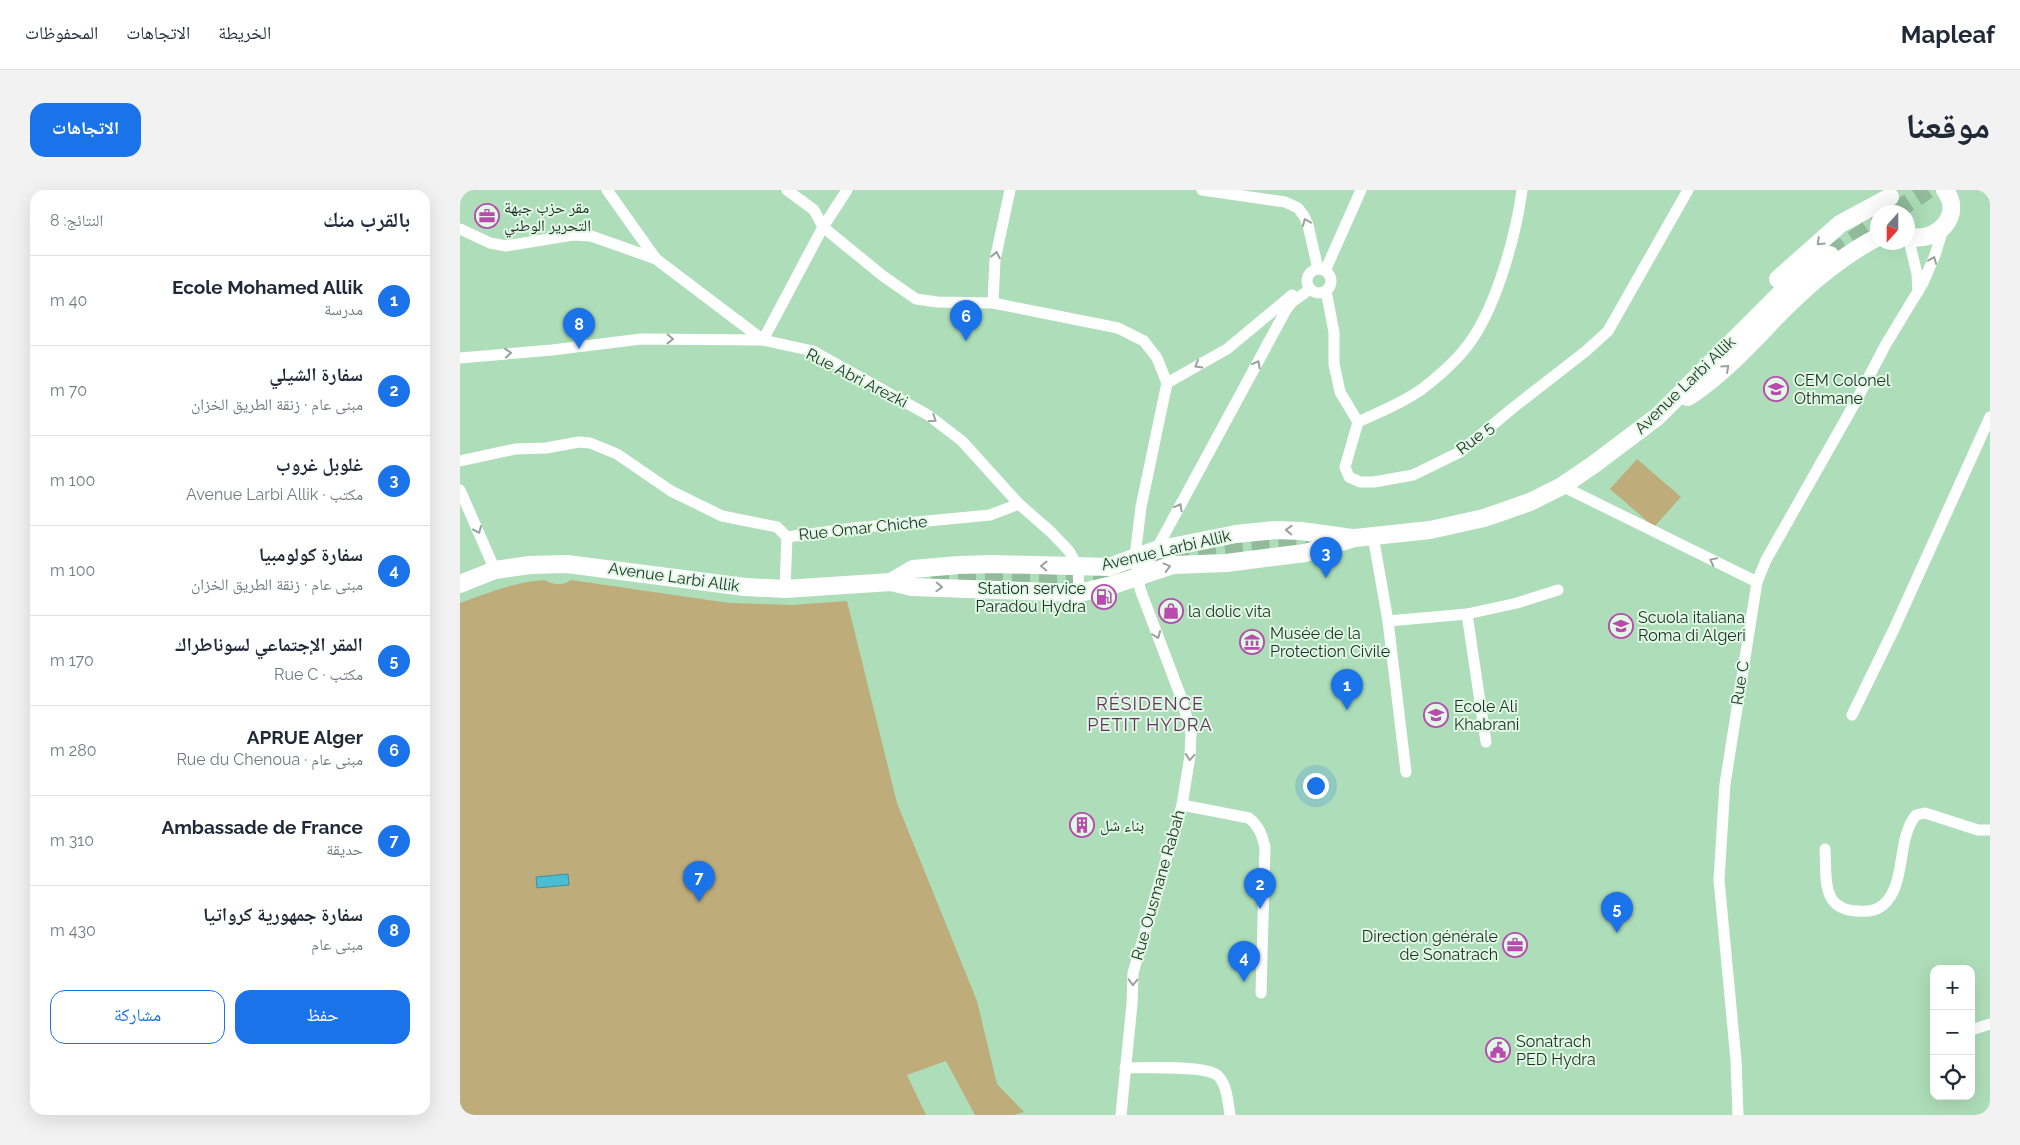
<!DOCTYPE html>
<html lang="ar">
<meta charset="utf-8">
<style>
body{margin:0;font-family:Raleway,"Noto Naskh Arabic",sans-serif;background:#f2f2f3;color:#1f2937;direction:rtl}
.controls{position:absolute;right:15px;bottom:15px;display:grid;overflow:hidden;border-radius:10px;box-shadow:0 5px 20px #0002}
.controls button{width:45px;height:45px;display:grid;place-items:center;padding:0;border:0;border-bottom:1px solid #e0e1e3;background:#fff;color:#1f2937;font:25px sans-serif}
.compass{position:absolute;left:1410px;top:15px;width:45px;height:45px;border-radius:50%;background:#fff;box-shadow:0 5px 20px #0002;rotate:201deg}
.you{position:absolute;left:855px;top:595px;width:18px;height:18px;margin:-12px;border:4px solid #fff;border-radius:50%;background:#1a73e8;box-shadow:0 0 0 8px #1a73e833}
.badge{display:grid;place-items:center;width:32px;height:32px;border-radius:50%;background:#1a73e8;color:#fff;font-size:16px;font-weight:700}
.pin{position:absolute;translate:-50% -41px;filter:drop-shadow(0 1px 2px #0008)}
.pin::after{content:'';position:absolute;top:26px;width:18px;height:15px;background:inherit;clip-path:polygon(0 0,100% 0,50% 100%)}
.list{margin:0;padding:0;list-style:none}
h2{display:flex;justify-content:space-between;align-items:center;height:65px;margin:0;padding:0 20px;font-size:21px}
h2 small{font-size:16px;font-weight:400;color:#747a83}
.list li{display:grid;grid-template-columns:32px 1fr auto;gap:15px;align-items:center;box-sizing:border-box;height:90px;padding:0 20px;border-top:1px solid #e0e1e3}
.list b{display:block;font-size:19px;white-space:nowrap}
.list p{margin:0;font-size:16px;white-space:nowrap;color:#747a83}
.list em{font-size:16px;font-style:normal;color:#747a83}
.actions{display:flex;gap:10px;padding:15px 20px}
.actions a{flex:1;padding:11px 0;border:1px solid #1a73e8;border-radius:15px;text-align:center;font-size:18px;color:#1a73e8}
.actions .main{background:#1a73e8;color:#fff}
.icon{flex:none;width:28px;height:28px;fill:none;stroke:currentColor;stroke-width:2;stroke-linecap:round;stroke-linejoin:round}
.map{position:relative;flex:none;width:1530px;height:925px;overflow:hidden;direction:ltr;border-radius:15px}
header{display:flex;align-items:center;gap:30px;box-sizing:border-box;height:70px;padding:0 25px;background:#fff;border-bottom:1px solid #e0e1e3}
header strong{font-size:24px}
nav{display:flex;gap:28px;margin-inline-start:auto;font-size:18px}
.intro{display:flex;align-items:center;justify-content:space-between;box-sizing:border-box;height:120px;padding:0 30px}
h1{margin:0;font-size:35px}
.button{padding:12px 22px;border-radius:15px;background:#1a73e8;color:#fff;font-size:18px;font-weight:700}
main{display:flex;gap:30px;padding:0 30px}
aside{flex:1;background:#fff;border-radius:15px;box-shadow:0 5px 20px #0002}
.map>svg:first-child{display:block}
.green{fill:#bead7b}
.water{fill:#4cbcd1;stroke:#3e929c}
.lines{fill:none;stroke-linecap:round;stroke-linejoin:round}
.primary-tunnel{stroke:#91bb9b;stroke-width:18;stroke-dasharray:18 9;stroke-linecap:butt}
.minor{stroke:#fff;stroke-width:11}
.primary{stroke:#fff;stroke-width:18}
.oneway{stroke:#99a29c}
.labels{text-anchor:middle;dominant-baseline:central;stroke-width:4;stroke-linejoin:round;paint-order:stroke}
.poi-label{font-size:16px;fill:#1d3022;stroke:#e0f8e5;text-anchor:start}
.street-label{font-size:16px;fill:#1d3022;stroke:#e0f8e5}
.neighbourhood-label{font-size:18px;letter-spacing:1px;fill:#663160;stroke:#e0f8e5}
</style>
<header>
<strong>Mapleaf</strong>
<nav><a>الخريطة</a><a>الاتجاهات</a><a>المحفوظات</a></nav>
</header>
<div class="intro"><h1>موقعنا</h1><a class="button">الاتجاهات</a></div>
<main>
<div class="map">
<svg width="1530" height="925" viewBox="0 0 1530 925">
<rect width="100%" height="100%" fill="#aedeb9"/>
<!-- green -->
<g class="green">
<polygon points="1177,269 1221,307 1194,337 1150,299"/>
<path d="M84,390c9,5 19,6 27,0l158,23 63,2 55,-4 50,202 80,198 20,83 27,28 -10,3h-39l-29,-54 -39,14 19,40h-466v-512c27,-10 55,-21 84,-23z"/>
</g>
<!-- water -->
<polygon class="water" points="108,684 109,695 77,698 76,687"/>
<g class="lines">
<!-- primary-tunnel -->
<g class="primary-tunnel">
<polyline points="1434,22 1468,0"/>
<polyline points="1370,65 1418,33"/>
<polyline points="471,390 628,387 658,382 724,364 783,356 874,350"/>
</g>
<!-- minor -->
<g class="minor">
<polyline points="147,0 196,69 303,150 353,161 468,225 502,251 559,314 591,342 609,361 618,377 619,403"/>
<polyline points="327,0 354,20 363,37 423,86 456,109 477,112 533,113 658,138 684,151 697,168 707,193 681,317 675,366 680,399 721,507 731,543 730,566 722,615 673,783 672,814 661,925"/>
<polyline points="742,0 825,12 838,18 844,26 848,35 858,79"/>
<polyline points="0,39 30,53 46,56 113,45 131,46 196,69"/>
<polyline points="1448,46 1457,84 1458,102"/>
<circle cx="859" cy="91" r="12"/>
<polyline points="865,81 901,0"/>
<polyline points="866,101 874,142 874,174 880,202 898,232 885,277 889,287 900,292 914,292 953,285 1000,262 1054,217 1126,161 1148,141 1228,0"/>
<polyline points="533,113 535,70 550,0"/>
<polyline points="303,150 363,37 387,0"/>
<polyline points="0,168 92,160 181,149 303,150"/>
<polyline points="707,193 767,159 832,105"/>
<path d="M898,232c21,-10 45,-19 64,-33 17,-13 37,-31 49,-48 26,-37 45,-106 51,-151"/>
<polyline points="0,271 55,259 86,258 119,252 130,253 157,264 211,301 262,326 317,337 327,347 394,338 530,325 559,314"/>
<polyline points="1102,296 1297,392"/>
<polyline points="0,300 35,380"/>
<polyline points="913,346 928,431 946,582"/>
<polyline points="678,386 696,360 826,120 832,112 849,100"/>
<polyline points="325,399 327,347"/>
<polyline points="1007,424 1026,552"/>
<polyline points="928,431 1007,424 1057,413 1098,400"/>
<polyline points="1392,525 1434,439 1530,227"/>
<path d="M722,615l67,13c10,8 13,17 16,29l-4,146"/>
<path d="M1365,659c2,28 -5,60 32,62 9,1 19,0 26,-6 24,-20 13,-66 33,-90l9,-2 53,17h12"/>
<polyline points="1511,840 1530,834"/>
<path d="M665,878c19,0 78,-3 92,7 10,8 11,28 13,40"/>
<polyline points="1278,925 1276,870 1259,690 1265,594 1297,392 1306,370 1396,211 1426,154 1463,93 1475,65 1484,36"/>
</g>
<!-- primary -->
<g class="primary">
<path d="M1448,46c28,8 56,-20 37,-46"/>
<polyline points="1318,89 1380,34 1430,7"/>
<path d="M1228,207c34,-22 60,-51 88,-80 30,-31 63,-60 102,-80"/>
<polyline points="431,392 453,379 499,375 533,374 649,377 696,360 776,344 816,340 841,341 892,348"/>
<polyline points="0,394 35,380 70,375 107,374 285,397 325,399 431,392 452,397 619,403 656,394 713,375 766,373 845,363 895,348 970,340 1024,328 1070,312 1102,296 1133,275 1198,226 1332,92 1370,65"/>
</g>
</g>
<!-- one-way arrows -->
<defs><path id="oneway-chevron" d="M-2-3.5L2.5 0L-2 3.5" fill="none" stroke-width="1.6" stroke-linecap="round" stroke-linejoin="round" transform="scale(1.25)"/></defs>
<g class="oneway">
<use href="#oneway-chevron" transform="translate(846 32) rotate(-112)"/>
<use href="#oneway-chevron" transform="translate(1360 52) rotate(136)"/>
<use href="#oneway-chevron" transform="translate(536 65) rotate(-79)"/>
<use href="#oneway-chevron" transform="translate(1473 70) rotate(-68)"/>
<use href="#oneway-chevron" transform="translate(210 149) rotate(1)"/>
<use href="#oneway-chevron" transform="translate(48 163) rotate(-4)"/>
<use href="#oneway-chevron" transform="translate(797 174) rotate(-61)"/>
<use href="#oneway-chevron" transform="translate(738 175) rotate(150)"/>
<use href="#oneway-chevron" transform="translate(1266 178) rotate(-42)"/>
<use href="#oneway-chevron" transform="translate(473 229) rotate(34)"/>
<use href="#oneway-chevron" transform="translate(719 317) rotate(-61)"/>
<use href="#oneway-chevron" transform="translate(18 340) rotate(66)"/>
<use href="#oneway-chevron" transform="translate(829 340) rotate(-178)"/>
<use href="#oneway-chevron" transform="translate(1253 371) rotate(-154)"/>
<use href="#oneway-chevron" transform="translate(584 376) rotate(-179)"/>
<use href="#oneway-chevron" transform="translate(707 377) rotate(-15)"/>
<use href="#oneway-chevron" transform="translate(479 397) rotate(2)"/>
<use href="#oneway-chevron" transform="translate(697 445) rotate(69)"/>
<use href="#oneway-chevron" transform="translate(730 567) rotate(95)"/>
<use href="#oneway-chevron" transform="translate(673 792) rotate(92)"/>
</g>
<!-- icons -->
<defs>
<symbol id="office-ring" viewBox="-11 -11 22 22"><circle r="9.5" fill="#e0f8e5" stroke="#b74cac" stroke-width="1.5"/><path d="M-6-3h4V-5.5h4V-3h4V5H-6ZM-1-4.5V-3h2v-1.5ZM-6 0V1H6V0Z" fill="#b74cac"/></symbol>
<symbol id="school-ring" viewBox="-11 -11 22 22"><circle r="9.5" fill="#e0f8e5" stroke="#b74cac" stroke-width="1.5"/><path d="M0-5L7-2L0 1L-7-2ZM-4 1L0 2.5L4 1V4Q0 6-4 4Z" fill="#b74cac"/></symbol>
<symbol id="fuel-ring" viewBox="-11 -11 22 22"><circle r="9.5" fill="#e0f8e5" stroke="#b74cac" stroke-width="1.5"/><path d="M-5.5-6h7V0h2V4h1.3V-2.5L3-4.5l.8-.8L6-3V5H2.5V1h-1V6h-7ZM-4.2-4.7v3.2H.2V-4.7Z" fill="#b74cac"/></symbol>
<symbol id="shop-ring" viewBox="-11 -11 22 22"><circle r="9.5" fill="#e0f8e5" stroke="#b74cac" stroke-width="1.5"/><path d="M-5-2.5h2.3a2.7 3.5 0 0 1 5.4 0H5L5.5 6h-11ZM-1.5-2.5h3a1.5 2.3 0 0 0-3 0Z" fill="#b74cac"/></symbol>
<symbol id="museum-ring" viewBox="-11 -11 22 22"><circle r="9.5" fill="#e0f8e5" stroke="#b74cac" stroke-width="1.5"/><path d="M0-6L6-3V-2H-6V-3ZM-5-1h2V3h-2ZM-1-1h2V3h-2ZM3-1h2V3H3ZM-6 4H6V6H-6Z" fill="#b74cac"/></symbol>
<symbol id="building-ring" viewBox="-11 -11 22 22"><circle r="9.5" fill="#e0f8e5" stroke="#b74cac" stroke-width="1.5"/><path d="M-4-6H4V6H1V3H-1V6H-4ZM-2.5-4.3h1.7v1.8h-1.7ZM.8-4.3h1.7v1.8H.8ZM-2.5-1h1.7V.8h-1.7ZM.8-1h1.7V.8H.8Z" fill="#b74cac"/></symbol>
<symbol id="civic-ring" viewBox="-11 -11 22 22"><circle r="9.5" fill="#e0f8e5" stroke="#b74cac" stroke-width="1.5"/><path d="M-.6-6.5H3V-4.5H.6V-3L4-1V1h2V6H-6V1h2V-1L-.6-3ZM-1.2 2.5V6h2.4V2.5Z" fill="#b74cac"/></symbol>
</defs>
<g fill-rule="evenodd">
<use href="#office-ring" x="13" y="12" width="28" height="28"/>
<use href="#school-ring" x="1302" y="185" width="28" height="28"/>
<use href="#fuel-ring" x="630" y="393" width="28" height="28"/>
<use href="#shop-ring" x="697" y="407" width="28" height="28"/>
<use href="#school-ring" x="1147" y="422" width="28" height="28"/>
<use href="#museum-ring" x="778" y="438" width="28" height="28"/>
<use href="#school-ring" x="962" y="511" width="28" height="28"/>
<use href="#building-ring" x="608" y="621" width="28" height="28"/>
<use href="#office-ring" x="1041" y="741" width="28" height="28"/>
<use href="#civic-ring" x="1024" y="846" width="28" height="28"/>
</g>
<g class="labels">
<!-- poi labels -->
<g class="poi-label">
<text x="44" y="17">مقر حزب جبهة<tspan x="44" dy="18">التحرير الوطني</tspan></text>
<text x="1334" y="190">CEM Colonel<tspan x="1334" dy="18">Othmane</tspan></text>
<text x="626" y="398" text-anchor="end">Station service<tspan x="626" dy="18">Paradou Hydra</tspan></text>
<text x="728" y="421">la dolic vita</text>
<text x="1178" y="427">Scuola italiana<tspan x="1178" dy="18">Roma di Algeri</tspan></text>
<text x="810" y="443">Musée de la<tspan x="810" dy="18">Protection Civile</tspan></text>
<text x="994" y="516">Ecole Ali<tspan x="994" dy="18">Khabrani</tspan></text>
<text x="640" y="635">بناء شل</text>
<text x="1038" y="746" text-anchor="end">Direction générale<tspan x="1038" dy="18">de Sonatrach</tspan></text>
<text x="1056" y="851">Sonatrach<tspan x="1056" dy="18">PED Hydra</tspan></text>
</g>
<!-- street labels -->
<g class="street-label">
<text transform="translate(397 188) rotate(27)">Rue Abri Arezki</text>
<text transform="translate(1225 195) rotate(-44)">Avenue Larbi Allik</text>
<text transform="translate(1015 248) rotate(-38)">Rue 5</text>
<text transform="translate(403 338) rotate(-6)">Rue Omar Chiche</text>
<text transform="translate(706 360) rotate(-13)">Avenue Larbi Allik</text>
<text transform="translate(214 387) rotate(8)">Avenue Larbi Allik</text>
<text transform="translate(1280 493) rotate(-81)">Rue C</text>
<text transform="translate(698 695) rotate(-74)">Rue Ousmane Rabah</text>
</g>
<!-- neighbourhood labels -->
<g class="neighbourhood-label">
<text x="690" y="513">RÉSIDENCE<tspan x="690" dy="21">PETIT HYDRA</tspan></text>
</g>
</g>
</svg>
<div class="controls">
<button>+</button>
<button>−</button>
<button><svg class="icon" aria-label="locate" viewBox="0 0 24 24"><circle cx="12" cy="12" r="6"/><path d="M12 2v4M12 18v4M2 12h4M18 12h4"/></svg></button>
</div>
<svg class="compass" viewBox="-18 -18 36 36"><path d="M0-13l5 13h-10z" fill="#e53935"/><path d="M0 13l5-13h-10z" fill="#747a83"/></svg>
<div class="you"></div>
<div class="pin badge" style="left:887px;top:520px">1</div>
<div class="pin badge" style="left:800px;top:719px">2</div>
<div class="pin badge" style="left:866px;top:388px">3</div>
<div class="pin badge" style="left:784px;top:792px">4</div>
<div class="pin badge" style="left:1157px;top:743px">5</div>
<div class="pin badge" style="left:506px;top:151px">6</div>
<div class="pin badge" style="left:239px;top:712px">7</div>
<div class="pin badge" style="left:119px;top:159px">8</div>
</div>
<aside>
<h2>بالقرب منك<small>النتائج: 8</small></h2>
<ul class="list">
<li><span class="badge">1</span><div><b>Ecole Mohamed Allik</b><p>مدرسة</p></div><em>40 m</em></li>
<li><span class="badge">2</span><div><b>سفارة الشيلي</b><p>مبنى عام · زنقة الطريق الخزان</p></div><em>70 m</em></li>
<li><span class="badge">3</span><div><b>غلوبل غروب</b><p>مكتب · Avenue Larbi Allik</p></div><em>100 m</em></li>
<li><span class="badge">4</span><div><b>سفارة كولومبيا</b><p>مبنى عام · زنقة الطريق الخزان</p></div><em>100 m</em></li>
<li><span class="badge">5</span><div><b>المقر الإجتماعي لسوناطراك</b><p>مكتب · Rue C</p></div><em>170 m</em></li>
<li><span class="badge">6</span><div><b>APRUE Alger</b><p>مبنى عام · Rue du Chenoua</p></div><em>280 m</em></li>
<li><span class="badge">7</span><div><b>Ambassade de France</b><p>حديقة</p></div><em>310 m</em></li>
<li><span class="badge">8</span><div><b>سفارة جمهورية كرواتيا</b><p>مبنى عام</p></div><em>430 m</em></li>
</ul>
<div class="actions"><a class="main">حفظ</a><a>مشاركة</a></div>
</aside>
</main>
